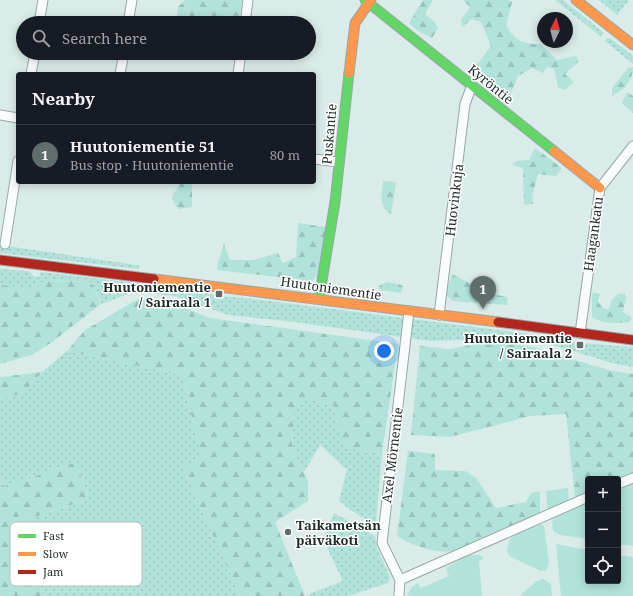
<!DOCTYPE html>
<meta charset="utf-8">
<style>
body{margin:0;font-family:"Noto Serif",serif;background:#242831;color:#f1f3f6}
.controls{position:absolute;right:12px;bottom:12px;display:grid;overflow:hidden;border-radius:4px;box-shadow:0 2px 10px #0003}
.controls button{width:36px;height:36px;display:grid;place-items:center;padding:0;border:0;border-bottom:1px solid #363941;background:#171b24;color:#f1f3f6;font:20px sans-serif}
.compass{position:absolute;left:537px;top:12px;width:36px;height:36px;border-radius:50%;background:#171b24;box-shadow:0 2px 10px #0003;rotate:6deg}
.you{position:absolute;left:384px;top:351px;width:14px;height:14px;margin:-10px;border:3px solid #fff;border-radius:50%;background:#1a73e8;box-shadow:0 0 0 6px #1a73e833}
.badge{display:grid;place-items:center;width:26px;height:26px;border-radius:50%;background:#5f6e6c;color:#fff;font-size:13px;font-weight:700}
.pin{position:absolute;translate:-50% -33px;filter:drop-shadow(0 1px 2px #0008)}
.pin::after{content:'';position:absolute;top:21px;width:14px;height:12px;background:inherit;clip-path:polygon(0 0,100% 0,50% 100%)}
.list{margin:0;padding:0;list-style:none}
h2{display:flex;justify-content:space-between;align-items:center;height:52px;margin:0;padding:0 16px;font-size:17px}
h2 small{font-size:13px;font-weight:400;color:#9ea1a6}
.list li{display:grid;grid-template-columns:26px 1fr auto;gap:12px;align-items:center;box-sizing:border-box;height:60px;padding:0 16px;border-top:1px solid #363941}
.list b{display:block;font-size:15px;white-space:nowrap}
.list p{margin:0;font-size:13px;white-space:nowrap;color:#9ea1a6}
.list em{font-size:13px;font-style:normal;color:#9ea1a6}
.icon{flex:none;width:22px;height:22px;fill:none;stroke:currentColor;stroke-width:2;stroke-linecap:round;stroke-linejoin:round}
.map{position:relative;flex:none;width:633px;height:596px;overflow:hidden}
.search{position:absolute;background:#171b24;box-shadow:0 2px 10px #0003;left:16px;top:16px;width:300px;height:44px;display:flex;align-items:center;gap:10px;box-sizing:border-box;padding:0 14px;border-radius:22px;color:#9ea1a6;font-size:15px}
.panel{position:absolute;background:#171b24;box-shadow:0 2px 10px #0003;left:16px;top:72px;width:300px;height:112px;border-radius:4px}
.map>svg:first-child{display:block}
.grass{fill:url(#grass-dots)}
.forest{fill:url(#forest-firs)}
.park{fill:#b1e3db}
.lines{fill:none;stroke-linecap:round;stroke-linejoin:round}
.street-casing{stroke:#99a7a5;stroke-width:11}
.fast-casing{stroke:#99a7a5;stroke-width:11}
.slow-casing{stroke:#99a7a5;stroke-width:11}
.jam-casing{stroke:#99a7a5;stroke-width:11}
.street{stroke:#f9fcfc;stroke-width:9}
.fast{stroke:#63d668;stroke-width:9}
.slow{stroke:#ff974d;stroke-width:9}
.jam{stroke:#b3261e;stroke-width:9}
.poi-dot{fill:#5f6e6c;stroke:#fff;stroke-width:1.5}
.labels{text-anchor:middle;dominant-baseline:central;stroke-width:3;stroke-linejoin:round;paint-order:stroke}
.street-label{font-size:13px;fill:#1d2a28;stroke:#fff}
.poi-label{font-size:13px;font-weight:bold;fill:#1d2a28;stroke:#fff;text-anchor:end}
.key{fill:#fff;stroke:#bbbfbe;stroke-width:1}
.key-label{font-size:11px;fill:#1d2a28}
</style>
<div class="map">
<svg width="633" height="596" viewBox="0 0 633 596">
<defs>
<pattern id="grass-dots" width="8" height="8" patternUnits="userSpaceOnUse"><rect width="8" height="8" fill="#b1e3db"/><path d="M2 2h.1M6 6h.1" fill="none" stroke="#98c3bc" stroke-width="1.8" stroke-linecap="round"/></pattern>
<pattern id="forest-firs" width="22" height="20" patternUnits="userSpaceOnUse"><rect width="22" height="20" fill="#b1e3db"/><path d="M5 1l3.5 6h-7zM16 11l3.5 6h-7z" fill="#98c3bc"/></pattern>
</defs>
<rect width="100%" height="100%" fill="#daece9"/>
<!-- grass -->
<g class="grass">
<polygon points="555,0 563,0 603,32 601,37"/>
<polygon points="599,0 629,0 617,15"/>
<polygon points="607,38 610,38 633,56 633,64 605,41"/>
<polygon points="0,245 136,265 139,266 139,269 0,253"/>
<polygon points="0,269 30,271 33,276 39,277 41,272 196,290 218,296 246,298 537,335 568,342 633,347 633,367 615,364 550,344 515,338 431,341 287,321 228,315 175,296 133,292 102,304 91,282 50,280 27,287 0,285"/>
<polygon points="67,351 182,375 201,456 183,468 240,596 44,596 27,579 10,525 89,499 76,462 4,487 0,473 0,399 23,393 42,372"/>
<polygon points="306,399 334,405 335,417 345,448 382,454 376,522 373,524 349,509 339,500 347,470 320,445 304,472 292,449 294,408"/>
<polygon points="334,513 375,536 377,548 390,577 388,583 348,596 310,596 309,594 343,581 323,539"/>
</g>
<!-- forest -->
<g class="forest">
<polygon points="185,0 242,0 239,23 176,23 178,7"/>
<polygon points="423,0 433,0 425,14 435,22 438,28 432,38 418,31 409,23"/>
<path d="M463,0h46l3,2 -6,24c10,15 16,18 34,18l17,16 19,-4 3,5 -14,13 9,8 -9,8 -7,-3 -4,-18 -7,-2 -4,6 -11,-5 -14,8 -10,24 -4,1 -34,-27 21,-28 -10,-24 -9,-3 -10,8 -1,-7 9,-13z"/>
<path d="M633,67c0,14 -9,23 -21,29v-8l16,-20z"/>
<polygon points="627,92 633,96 633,113 622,103"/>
<polygon points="535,148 562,168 556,176 538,174 532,196 533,204 524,205 523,168 513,165 516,161 529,160"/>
<path d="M383,181l13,1 -5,32c-13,-7 -9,-21 -8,-33z"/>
<polygon points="182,182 192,182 192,207 178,209 172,199 173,194"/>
<polygon points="298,223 326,227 318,275 312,281 217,270 217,266 224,244 230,260 254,260 278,253 283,263 296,257"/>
<polygon points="452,274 488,293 507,297 508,305 453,301 447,296 447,290"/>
<polygon points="50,280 91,282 101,304 52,342 32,355 0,364 0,285 27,287"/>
<polygon points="387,282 402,285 403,287 401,293 380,290 379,286"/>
<path d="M593,292l7,2 -2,8 5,6 6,1 2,-8 7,-7 7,-1 1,5 -3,14 9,6 -2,4c-13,2 -27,2 -38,-5v-21z"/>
<polygon points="138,299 170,302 210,318 398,344 382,454 345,448 335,417 334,405 306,399 294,408 292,449 308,481 308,501 275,522 305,596 240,596 183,468 201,456 182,375 67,351 85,330"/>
<path d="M476,344c15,0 32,-2 46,1 38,7 73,25 111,29v100l-15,6 -30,-1v14l-13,5 -9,-84 -35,2 -81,21 -39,-2 9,-89 30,3z"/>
<polygon points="42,372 23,393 0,399 0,377"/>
<path d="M408,451l27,3v16l30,1 11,7 20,30 30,-6 5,-9 9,-2v24l-83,36c-21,3 -42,-4 -60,-15z"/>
<polygon points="76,462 89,499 10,525 27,579 44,596 0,596 0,473 4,487"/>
</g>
<!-- park -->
<g class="park">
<polygon points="633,483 633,546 618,544 618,489"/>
<polygon points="568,488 569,503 548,511 546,491"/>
<polygon points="588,503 588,539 560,535 553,531 552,521 554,518"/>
<polygon points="539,524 544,525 549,563 547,570 541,571 509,556 507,550 511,536"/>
<polygon points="556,544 588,550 588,581 618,581 618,555 633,557 633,596 561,596"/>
<polygon points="468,555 480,555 484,558 479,562 482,596 407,596 412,587 418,583 421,588 449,576 446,568"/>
<polygon points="543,579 551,584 552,596 520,596 535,582"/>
</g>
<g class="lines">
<defs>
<g id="street">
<polyline points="39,23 43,0"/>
<polyline points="128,23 132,0"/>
<polyline points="245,23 248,0"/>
<polyline points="31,74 35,53"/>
<polyline points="120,74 124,53"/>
<polyline points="238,74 241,53"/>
<polyline points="0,115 18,118"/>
<polyline points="314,159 339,162"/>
<polyline points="5,244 18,161"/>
<polyline points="439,315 465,104 472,85"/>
<polyline points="580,333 600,188 633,146"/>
<polyline points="618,484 633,478"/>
<polyline points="400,580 588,497"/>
<polyline points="399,596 400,580 382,543 409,311"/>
</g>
<g id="fast">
<polyline points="365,0 554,151"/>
<polyline points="319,299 335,202 349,73"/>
</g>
<g id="slow">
<polyline points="576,0 633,45"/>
<polyline points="349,73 355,23 371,0"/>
<polyline points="554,151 600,188"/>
<polyline points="154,279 498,322"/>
</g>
<g id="jam">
<polyline points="0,260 154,279"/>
<polyline points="498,322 633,340"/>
</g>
</defs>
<!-- street casing -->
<use href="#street" class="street-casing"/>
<!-- fast casing -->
<use href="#fast" class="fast-casing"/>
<!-- slow casing -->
<use href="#slow" class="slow-casing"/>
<!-- jam casing -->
<use href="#jam" class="jam-casing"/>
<!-- street -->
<use href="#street" class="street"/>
<!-- fast -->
<use href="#fast" class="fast"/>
<!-- slow -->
<use href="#slow" class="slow"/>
<!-- jam -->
<use href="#jam" class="jam"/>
</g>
<!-- markers -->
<g class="poi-dot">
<rect x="215" y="290" width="8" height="8" rx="2"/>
<rect x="576" y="341" width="8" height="8" rx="2"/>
<circle cx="288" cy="532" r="4"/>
</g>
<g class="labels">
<!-- street labels -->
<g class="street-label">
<text transform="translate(491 84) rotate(39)">Kyröntie</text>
<text transform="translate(329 134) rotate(-85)">Puskantie</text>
<text transform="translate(454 200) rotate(-83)">Huovinkuja</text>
<text transform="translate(593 234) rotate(-82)">Haagankatu</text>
<text transform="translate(331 288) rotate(8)">Huutoniementie</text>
<text transform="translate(392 455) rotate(-83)">Axel Mörnentie</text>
</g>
<!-- poi labels -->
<g class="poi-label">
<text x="211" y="287">Huutoniementie<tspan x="211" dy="15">/ Sairaala 1</tspan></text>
<text x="572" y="338">Huutoniementie<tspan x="572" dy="15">/ Sairaala 2</tspan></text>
<text x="296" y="525" text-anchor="start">Taikametsän<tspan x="296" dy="15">päiväkoti</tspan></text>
</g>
</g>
<!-- legend -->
<rect x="10" y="522" width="132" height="64" rx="6" class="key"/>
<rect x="18" y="534" width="18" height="4" fill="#63d668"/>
<rect x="18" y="552" width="18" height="4" fill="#ff974d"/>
<rect x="18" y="570" width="18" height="4" fill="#b3261e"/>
<g class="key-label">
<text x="43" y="540">Fast</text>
<text x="43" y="558">Slow</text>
<text x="43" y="576">Jam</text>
</g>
</svg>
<div class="controls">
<button>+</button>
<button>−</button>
<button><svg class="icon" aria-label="locate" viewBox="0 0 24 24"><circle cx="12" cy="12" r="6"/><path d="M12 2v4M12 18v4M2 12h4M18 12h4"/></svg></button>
</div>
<svg class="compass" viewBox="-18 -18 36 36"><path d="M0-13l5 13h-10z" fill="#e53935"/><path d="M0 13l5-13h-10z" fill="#9ea1a6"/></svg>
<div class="you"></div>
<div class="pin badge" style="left:483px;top:309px">1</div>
<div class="search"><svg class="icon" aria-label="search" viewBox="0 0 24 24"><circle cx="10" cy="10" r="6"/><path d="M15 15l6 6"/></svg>Search here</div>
<section class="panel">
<h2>Nearby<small></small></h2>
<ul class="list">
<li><span class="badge">1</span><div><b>Huutoniementie 51</b><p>Bus stop · Huutoniementie</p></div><em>80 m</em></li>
</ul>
</section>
</div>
